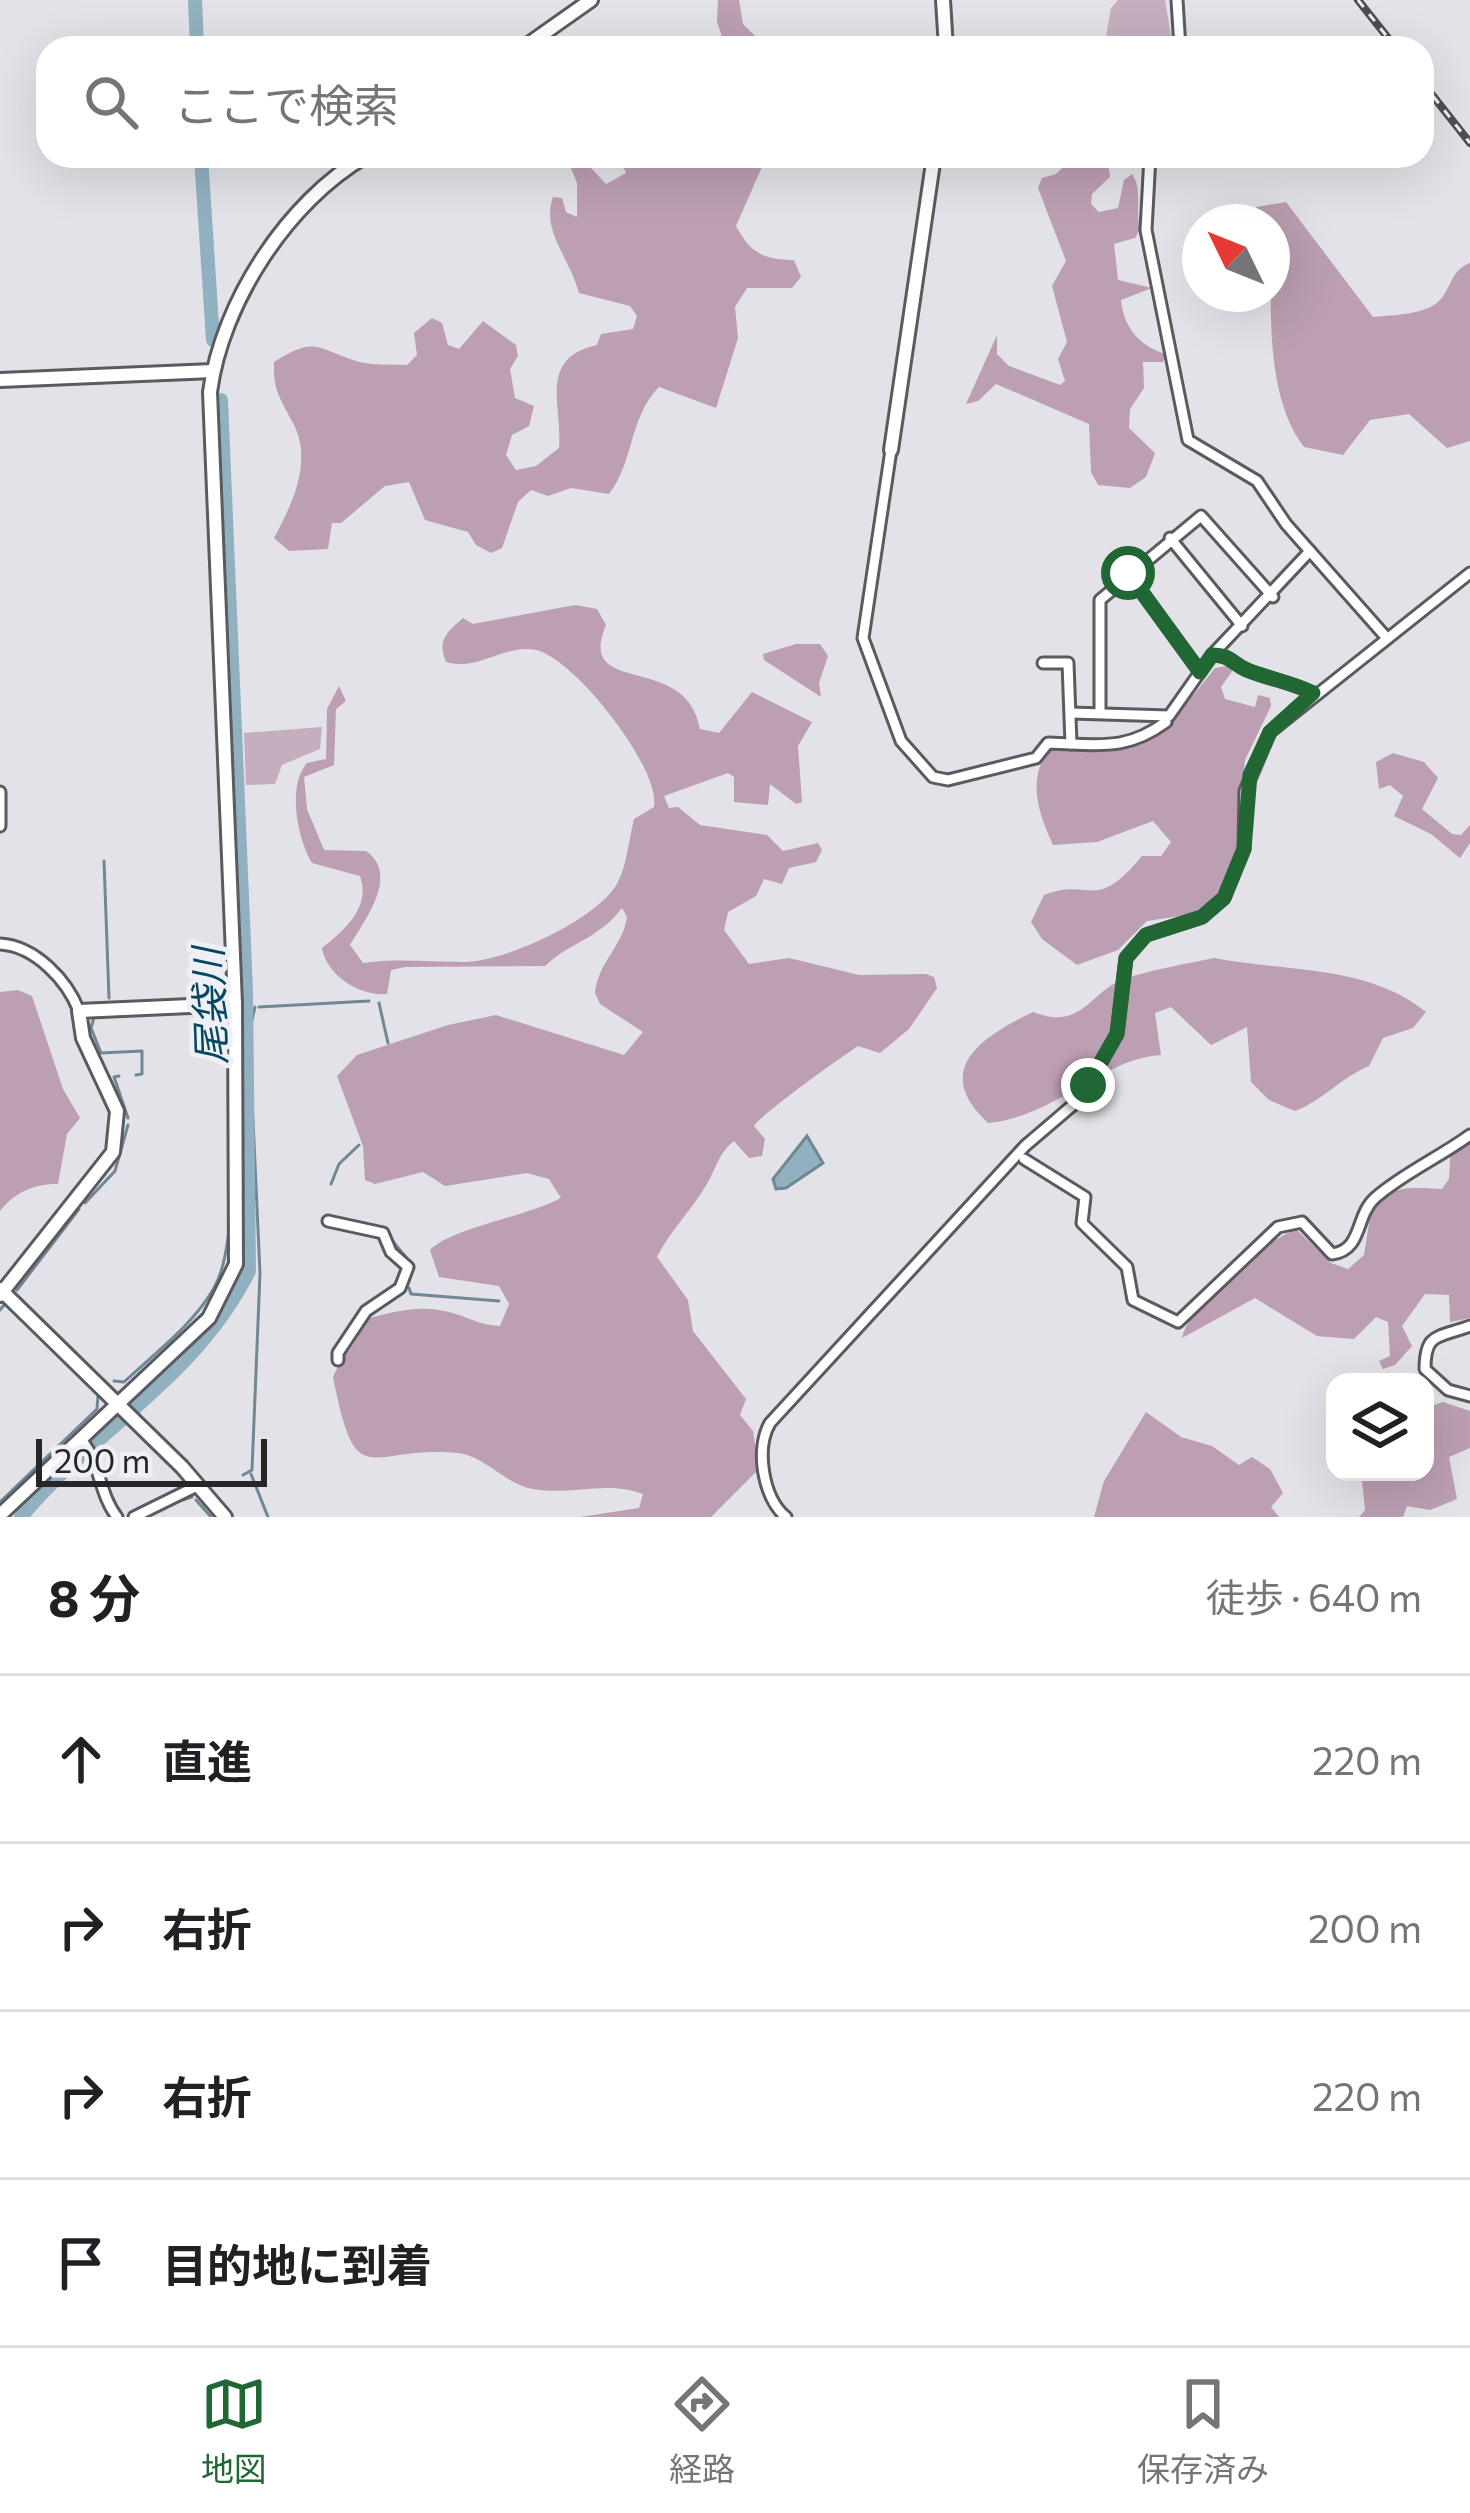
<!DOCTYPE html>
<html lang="ja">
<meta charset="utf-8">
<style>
body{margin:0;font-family:Commissioner,"Noto Sans JP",sans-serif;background:#f2f2f2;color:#202124}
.controls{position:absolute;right:36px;bottom:36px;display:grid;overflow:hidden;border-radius:24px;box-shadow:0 12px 48px #0002}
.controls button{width:108px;height:108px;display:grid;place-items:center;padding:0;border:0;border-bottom:3px solid #e0e0e0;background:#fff;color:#202124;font:60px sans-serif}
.compass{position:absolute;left:1182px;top:204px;width:108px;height:108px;border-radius:50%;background:#fff;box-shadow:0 12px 48px #0002;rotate:313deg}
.scale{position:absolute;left:36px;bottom:30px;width:231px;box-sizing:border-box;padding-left:12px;border:6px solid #262628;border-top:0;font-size:33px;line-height:42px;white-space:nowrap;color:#262628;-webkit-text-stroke:9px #efeff6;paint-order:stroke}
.stop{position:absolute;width:36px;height:36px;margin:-27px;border:9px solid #206734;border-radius:50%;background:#fff}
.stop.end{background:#206734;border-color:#fff;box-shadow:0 3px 12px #0008}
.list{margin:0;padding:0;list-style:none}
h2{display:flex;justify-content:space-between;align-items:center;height:156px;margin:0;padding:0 48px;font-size:51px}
h2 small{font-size:39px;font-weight:400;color:#757577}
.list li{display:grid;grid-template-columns:78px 1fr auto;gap:36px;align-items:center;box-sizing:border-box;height:168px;padding:0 48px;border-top:3px solid #e0e0e0}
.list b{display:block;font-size:45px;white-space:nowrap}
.list em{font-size:39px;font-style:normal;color:#757577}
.icon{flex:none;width:66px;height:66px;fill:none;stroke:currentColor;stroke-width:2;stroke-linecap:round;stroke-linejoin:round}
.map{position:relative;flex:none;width:1470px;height:1517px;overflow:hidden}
.search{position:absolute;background:#fff;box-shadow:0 12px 48px #0002;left:36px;right:36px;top:36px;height:132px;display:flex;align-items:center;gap:30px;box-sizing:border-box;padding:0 42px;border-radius:36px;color:#757577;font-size:45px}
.sheet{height:828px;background:#fff}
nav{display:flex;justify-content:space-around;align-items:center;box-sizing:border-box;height:168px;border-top:3px solid #e0e0e0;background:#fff;font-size:33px;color:#757577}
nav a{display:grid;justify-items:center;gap:6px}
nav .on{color:#206734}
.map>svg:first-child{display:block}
.green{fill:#c5afbe}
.forest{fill:#bc9fb2}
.water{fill:#91b1c1;stroke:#718793;stroke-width:3}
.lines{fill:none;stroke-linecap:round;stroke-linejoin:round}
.stream{stroke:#718793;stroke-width:3}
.river{stroke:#91b1c1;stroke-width:14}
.street-casing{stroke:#5a5a5f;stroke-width:15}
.secondary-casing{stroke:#5a5a5f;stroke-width:18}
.street{stroke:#fff;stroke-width:9}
.secondary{stroke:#fff;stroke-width:12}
.rail-casing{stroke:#4e4e51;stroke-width:8}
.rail{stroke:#efeff6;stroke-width:3;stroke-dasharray:9;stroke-linecap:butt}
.route{stroke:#206734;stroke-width:15}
.labels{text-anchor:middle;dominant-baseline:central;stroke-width:10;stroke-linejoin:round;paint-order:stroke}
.water-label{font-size:39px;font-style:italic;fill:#054760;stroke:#efeff6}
</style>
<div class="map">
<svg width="1470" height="1517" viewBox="0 0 1470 1517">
<rect width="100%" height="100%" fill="#e2e2e8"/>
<!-- green -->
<g class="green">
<polygon points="1118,0 1165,0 1173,48 1104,48 1111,8"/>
<polygon points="322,727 320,749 282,765 275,784 246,785 244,733"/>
</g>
<!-- forest -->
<g class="forest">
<polygon points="718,0 739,0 743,24 767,48 726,48 717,22"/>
<path d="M566,156h30l-5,12 15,16 20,-11 -8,-17h158l-15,13 -25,57c15,28 27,33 58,34l7,17 -9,11h-45l-12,19 3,31 -22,70 -57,-21c-30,30 -25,75 -50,107l-38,-6 -23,8 -17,-6 -13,12 -16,46 -11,5 -15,-8 -8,-13 -43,-12 -16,-38 -24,4 -44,37h-9l-4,26 -39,2 -15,-13c19,-35 39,-78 19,-115 -13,-25 -20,-32 -19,-61 42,-26 41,-14 82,-1 15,5 35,3 51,4l10,-10 -3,-22 18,-15 10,5 6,22 11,4 24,-28 33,24 2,11 -8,13 5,29 19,8 -5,20 -17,9 -6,20 10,15 20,-4 23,-18c4,-41 -22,-90 38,-103l4,-11 32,-5 4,-13 -7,-10 -51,-13c-10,-37 -38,-62 -26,-96l9,1 4,14 11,5v-34z"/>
<path d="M1074,156h33l3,21 -18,17 -1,10 8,8 19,-4 6,-28 8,-6c11,15 3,37 8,55l-5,9 -21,6 4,36 34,8 -31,12c3,28 18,46 45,54l-3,8h-20l1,26 -14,21 -1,19 26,25 -9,24 -16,11 -32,-3 -7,-13 -2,-48 -93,-40 -18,17 -12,3 31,-69v19l12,12 51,19 5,-4 -7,-22 9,-17 -15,-56 14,-25 -28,-73 4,-10 14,-4z"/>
<path d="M1286,202l87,115c19,-2 53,-2 67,-17 12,-13 10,-29 30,-37v178l-23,7 -38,-34 -39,6 -27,35 -39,-8c-43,-56 -32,-160 -32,-225h-14l-2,-15z"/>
<path d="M575,605l22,4 9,16c-31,74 80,25 94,104l19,4 33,-41 60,30 -14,24 4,56 -6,2 -26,-20 -2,21 -34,-3v-25l-6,-4 -64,23 5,12 9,-1 22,18 67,10 16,16 35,-8 4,7 -6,12 -27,6 -7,16 -18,-5 -8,17 -28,16 -4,18 25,34 40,-6 70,17 67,-1 8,3 3,11 -28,41 -29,24 -22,-7c-18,12 -97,68 -104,80l11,13 -3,17 -13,2 -15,-17c-15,12 -17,25 -26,41 -15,27 -37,47 -51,75l31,43 5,31 53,68 -6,16 13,16 6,38 -48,48h-131l59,-9 4,-14c-37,-14 -72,2 -110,-5 -28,-5 -48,-33 -75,-36 -91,-9 -101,45 -125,-76 10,-23 27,-36 33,-58 26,-7 51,-14 78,-8 22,4 29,13 56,15l9,-22 -10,-18 -60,-9 -9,-27c22,-22 95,-33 131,-52l-12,-19 -22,-6 -82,13 -22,-14 -48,12 -10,-4 -2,-34 -26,-70 20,-21 91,-30 48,-10 128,40 19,-23 -43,-28 -5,-11c3,-31 28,-47 32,-76l-5,-9c-26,33 -49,32 -77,58l-140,1 -14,3 -4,24c-28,2 -60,-18 -65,-46 23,-18 49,-41 38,-72l-48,-13c-15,-25 -25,-77 -5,-100l19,-4 1,-50 12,-23 7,15 -10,8 -2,56 -30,12 3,32 17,41 42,1c34,24 -1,68 -16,94l13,18c36,-5 67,-1 102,-1 40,0 135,-44 153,-80 9,-18 11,-43 16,-63l20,-12c7,-39 -80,-149 -118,-157 -30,-7 -59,22 -90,12 -9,-22 0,-29 17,-44l10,6z"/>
<polygon points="796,644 820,644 828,656 819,683 821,697 764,660 763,654"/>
<path d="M1227,666l6,4 -12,17 4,12 30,8 3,-12 12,3 1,8 -26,54 -8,89 -23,53 -27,13 -40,6 -29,29 -41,15 -35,-26 -11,-17 13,-27c48,-19 49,20 98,-39h19l10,-14 -18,-21 -56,21 -44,3c-15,-32 -26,-66 -4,-96 100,2 104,-3 166,-81z"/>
<polygon points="1393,753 1424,762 1438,778 1422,809 1452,834 1461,835 1470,825 1470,843 1460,858 1431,834 1394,816 1403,796 1390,785 1379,789 1376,762"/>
<path d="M1214,958c71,14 153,6 212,54l-13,16 -30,10 -14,28c-29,12 -45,34 -74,45l-26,-11 -18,-18 -4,-55 -36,18 -40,-38 -16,6 6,42c-60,4 -104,61 -173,68 -57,-53 -7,-86 45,-111 51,20 57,-23 94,-34 28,-9 58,-14 87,-20z"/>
<path d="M18,990l14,6 31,93 17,29 -13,16 -9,50c-23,0 -42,7 -58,27v-219z"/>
<path d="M1470,1134v184l-20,4 -1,-27 -24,-1 -23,32 10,20 -17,19 -12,4 -4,-8 11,-5 -2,-34 -12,-5 -22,22 -37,-3 -62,-38 -73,40c7,-34 82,-96 114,-109l35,34 17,6 16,-14 8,-50c25,-21 39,-17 70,-16l7,-10 2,-32z"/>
<polygon points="1443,1402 1470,1411 1470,1448 1449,1457 1457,1499 1430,1510 1407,1506 1403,1517 1359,1517 1365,1510 1361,1472 1425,1472 1425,1408"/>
<polygon points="1146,1412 1181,1437 1212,1446 1239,1465 1252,1457 1270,1469 1283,1493 1271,1507 1279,1517 1094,1517 1104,1481"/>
</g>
<!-- water -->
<polygon class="water" points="807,1136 823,1163 786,1188 776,1189 773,1179"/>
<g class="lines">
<!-- stream -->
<g class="stream">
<polyline points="1228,160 1231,156"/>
<polyline points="104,861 109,998"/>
<polyline points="379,1003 388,1043"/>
<polyline points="243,1007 249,1007"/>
<polyline points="259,1007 369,1001"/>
<polyline points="95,1014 91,1028 101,1053 142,1051 142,1074 136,1075"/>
<polyline points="119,1076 114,1077 128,1118"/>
<polyline points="331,1184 339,1164 359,1145"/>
<polyline points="85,1203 115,1171 128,1125"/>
<polyline points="385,1232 409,1261"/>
<polyline points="409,1288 411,1294 499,1301"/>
<polyline points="17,1290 79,1209"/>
<polyline points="0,1310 4,1305"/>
<polyline points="352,1341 362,1324"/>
<path d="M114,1381l10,1c31,-29 69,-57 90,-94 30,-53 13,-205 12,-270l-8,-7"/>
<polyline points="251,1474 268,1517"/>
<polyline points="243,1475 252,1470 260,1273 249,1033 255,1007"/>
<polyline points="196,1500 211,1517"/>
<polyline points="0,1502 97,1409 98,1396"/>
<polyline points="173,1503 192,1497"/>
</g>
<!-- river -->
<g class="river">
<polyline points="195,0 197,48"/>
<polyline points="201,156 213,340"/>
<path d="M21,1517c74,-89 173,-137 228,-246l-3,-280 -25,-591"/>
</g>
<defs>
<g id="street">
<polyline points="1177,0 1180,48"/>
<polyline points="1150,156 1146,230 1188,440 1257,481 1286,524 1385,636"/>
<polyline points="891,450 863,638 901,741 933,777 948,780 1036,758 1048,743 1071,744 1068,663 1043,663"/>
<polyline points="1170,538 1242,626"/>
<polyline points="1128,573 1200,672"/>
<path d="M1212,655c19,0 21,9 35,15 22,9 44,12 66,23"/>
<polyline points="1100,711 1100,600 1201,516 1273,597"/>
<polyline points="1071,713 1169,716 1212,655 1310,551"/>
<path d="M1071,744c39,2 62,2 95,-22l-2,-5"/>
<polyline points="0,792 0,826"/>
<path d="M0,944c35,2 67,36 79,67"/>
<path d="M1024,1159l61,38 -3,26 45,44 6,33 45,22 100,-95 24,-5 30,32c31,-4 23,-38 43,-56 27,-24 65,-41 95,-63"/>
<polyline points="328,1221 383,1233 391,1252 408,1267 400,1288 366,1311 338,1353 338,1360"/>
<path d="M1470,1326c-32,12 -45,6 -45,43l23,21 22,6"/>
<path d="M82,1441c18,21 17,53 35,76"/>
<polyline points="134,1517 199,1485"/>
<path d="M786,1517c-23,-19 -31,-68 -16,-94l255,-277 55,-47 37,-65 9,-76 20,-23 56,-18 22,-19 20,-49 1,-58 25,-59 200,-159"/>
</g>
<g id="secondary">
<polyline points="943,0 946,48"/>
<polyline points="523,48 591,0"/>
<polyline points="0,380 213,371"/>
<polyline points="891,450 934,156"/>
<polyline points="0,1289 182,1467 225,1517"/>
<polyline points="0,1295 113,1152 117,1111 83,1038 79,1011 235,1004"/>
<path d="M0,1515l209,-197 27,-54 -1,-260 -25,-612c12,-90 78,-191 156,-236"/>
</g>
</defs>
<!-- street casing -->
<use href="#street" class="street-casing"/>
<!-- secondary casing -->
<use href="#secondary" class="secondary-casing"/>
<!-- street -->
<use href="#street" class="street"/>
<!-- secondary -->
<use href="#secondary" class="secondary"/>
<defs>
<g id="rail">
<polyline points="1358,0 1396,48"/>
<polyline points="1422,82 1470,143"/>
</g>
</defs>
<!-- rail casing -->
<use href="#rail" class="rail-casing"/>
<!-- rail -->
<use href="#rail" class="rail"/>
</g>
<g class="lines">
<!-- route -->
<path class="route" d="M1088,1085l29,-51 9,-76 20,-23 56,-18 22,-19 20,-49 6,-74 20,-43 43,-39c-22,-11 -44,-14 -66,-23 -15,-6 -16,-15 -35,-15l-12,17 -72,-99"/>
</g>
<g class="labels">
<!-- water labels -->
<g class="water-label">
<text transform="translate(208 1006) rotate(-92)">尾袋川</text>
</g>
</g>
</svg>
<div class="controls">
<button><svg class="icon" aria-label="layers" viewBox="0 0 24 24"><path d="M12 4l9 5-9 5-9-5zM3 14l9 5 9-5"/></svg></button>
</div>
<svg class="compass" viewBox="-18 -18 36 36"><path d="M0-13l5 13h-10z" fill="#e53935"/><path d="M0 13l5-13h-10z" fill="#757577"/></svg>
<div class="scale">200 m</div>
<div class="stop" style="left:1128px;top:573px"></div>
<div class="stop end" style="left:1088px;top:1085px"></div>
<div class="search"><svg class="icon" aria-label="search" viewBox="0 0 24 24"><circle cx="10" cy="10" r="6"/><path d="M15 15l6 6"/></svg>ここで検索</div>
</div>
<section class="sheet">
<h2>8 分<small>徒歩 · 640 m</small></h2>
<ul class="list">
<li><svg class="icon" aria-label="ahead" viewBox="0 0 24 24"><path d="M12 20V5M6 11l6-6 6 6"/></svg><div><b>直進</b></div><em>220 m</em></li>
<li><svg class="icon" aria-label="right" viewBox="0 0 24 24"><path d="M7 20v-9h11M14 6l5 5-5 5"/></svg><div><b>右折</b></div><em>200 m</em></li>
<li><svg class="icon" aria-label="right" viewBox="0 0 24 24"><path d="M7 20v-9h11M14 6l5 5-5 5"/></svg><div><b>右折</b></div><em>220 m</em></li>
<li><svg class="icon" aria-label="arrive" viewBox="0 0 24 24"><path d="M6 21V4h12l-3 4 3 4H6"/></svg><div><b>目的地に到着</b></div></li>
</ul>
</section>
<nav>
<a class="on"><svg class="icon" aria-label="map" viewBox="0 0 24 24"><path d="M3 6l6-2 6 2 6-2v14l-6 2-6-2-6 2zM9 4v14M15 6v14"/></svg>地図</a>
<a><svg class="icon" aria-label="directions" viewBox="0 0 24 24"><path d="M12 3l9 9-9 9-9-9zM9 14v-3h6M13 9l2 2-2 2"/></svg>経路</a>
<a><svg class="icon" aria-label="saved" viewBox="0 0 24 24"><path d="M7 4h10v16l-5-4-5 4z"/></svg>保存済み</a>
</nav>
